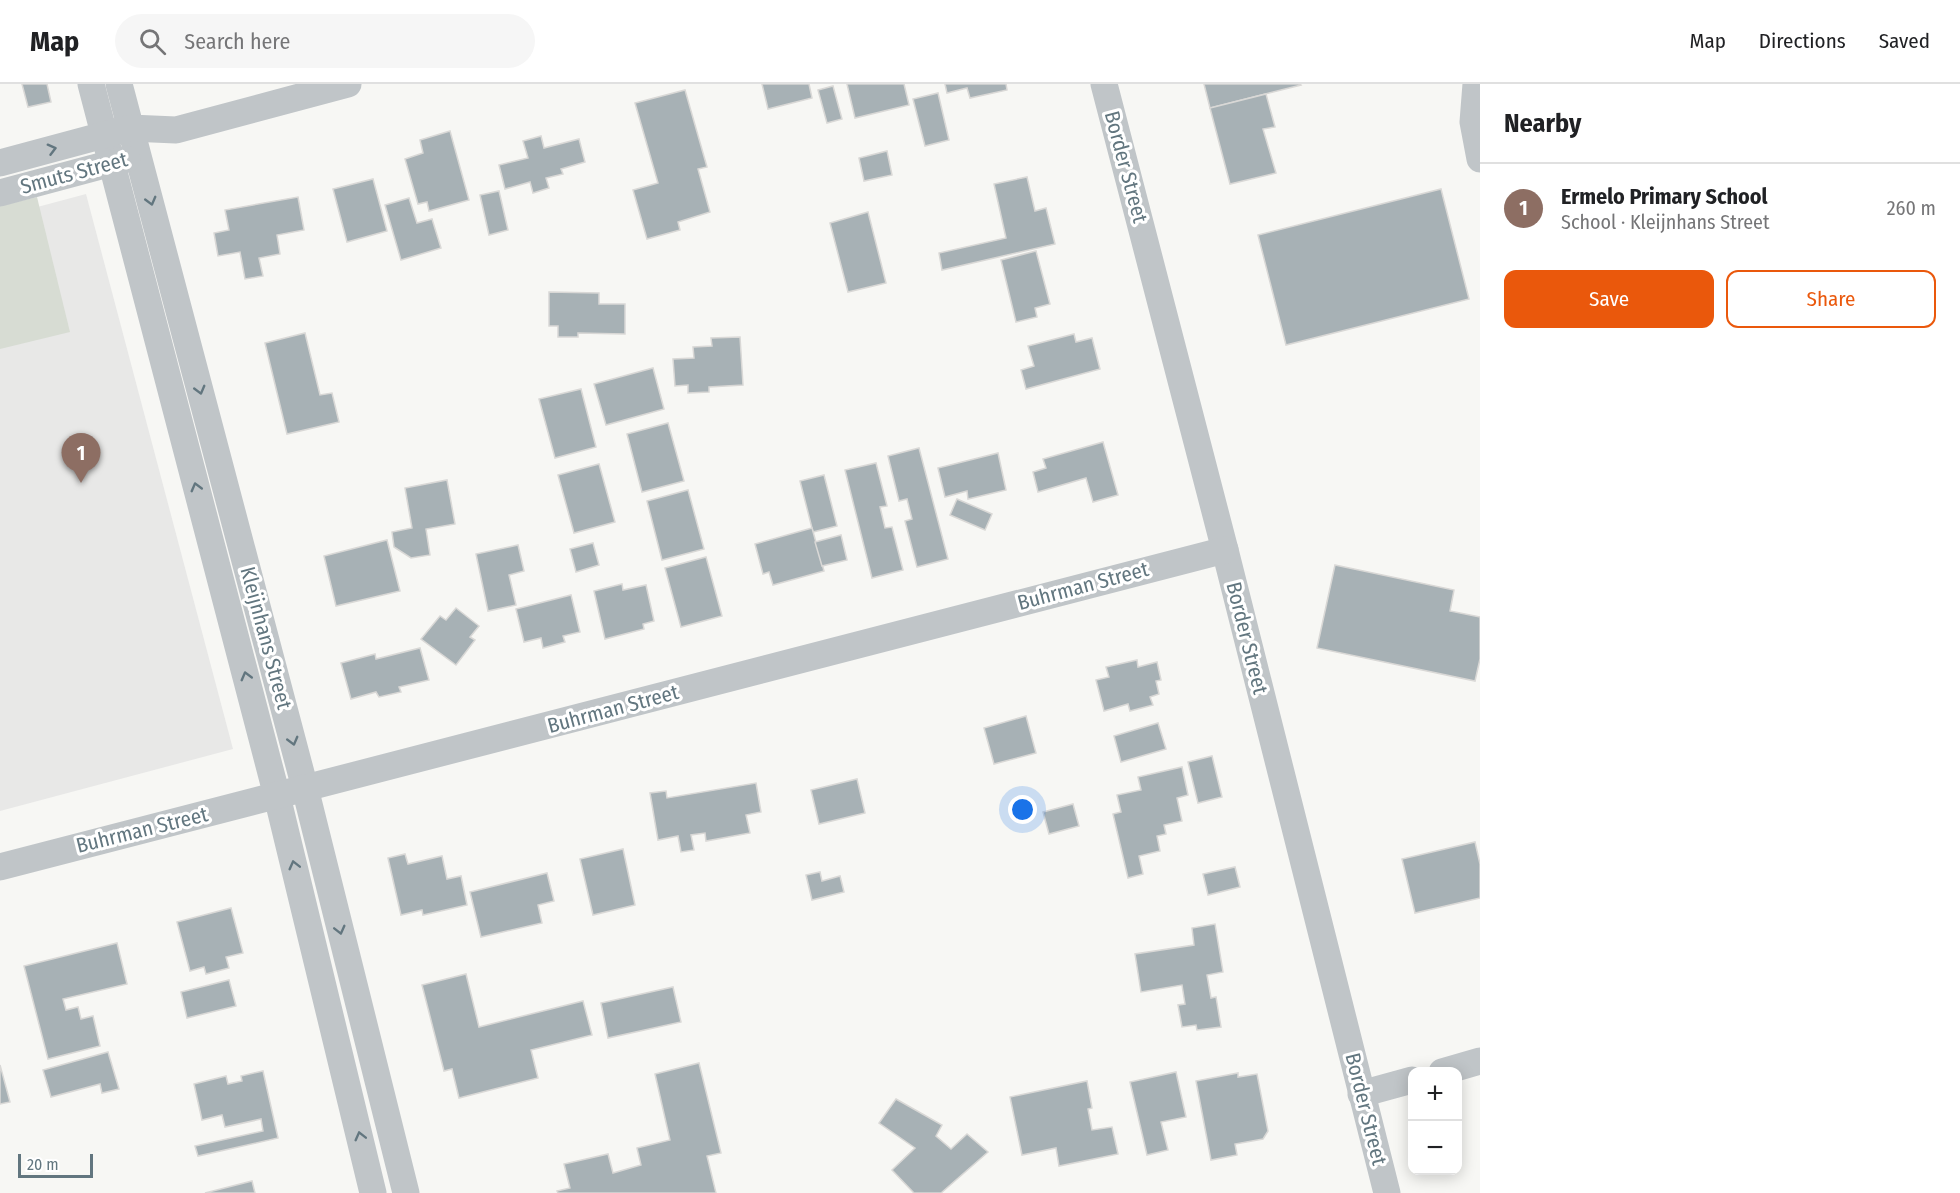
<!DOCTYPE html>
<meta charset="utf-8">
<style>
body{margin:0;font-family:"Fira Sans Condensed",sans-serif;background:#f6f6f6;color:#202124}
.controls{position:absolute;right:18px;bottom:18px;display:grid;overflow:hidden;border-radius:12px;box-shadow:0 3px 15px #0003}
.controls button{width:54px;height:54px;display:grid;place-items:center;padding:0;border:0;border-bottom:2px solid #e0e0e0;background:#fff;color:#202124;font:30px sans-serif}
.scale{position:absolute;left:18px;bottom:15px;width:75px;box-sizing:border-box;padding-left:6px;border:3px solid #62767f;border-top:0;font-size:16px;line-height:21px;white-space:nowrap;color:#62767f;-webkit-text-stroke:4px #fff;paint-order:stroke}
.you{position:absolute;left:1023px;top:726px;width:21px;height:21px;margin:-15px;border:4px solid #fff;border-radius:50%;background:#1a73e8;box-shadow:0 0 0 9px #1a73e833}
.badge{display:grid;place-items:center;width:39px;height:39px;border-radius:50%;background:#ea580c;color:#fff;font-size:20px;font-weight:700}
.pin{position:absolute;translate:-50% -50px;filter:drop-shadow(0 2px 3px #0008)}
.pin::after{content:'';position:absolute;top:32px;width:21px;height:18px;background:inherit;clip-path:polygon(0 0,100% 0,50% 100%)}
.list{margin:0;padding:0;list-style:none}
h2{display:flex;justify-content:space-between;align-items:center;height:78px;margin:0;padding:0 24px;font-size:26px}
h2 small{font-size:20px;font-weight:400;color:#757577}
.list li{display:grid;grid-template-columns:39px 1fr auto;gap:18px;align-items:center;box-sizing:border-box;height:90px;padding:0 24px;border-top:2px solid #e0e0e0}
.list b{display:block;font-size:22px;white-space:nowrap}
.list p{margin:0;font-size:20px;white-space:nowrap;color:#757577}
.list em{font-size:20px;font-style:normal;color:#757577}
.actions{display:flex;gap:12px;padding:18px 24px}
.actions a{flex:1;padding:14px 0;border:2px solid #ea580c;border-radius:12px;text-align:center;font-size:21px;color:#ea580c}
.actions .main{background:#ea580c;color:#fff}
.icon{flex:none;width:33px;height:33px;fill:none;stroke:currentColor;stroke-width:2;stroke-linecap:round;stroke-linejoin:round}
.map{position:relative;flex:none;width:1480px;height:1109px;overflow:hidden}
header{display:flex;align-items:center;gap:36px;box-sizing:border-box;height:84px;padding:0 30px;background:#fff;border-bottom:2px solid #e0e0e0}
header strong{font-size:28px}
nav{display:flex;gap:33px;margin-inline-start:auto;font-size:21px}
.search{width:420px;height:54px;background:#f6f6f6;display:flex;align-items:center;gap:15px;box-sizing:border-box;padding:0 21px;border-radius:33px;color:#757577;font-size:22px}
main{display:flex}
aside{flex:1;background:#fff}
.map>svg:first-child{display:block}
.built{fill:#e8e8e7}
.pitch{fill:#d7dcd3}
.building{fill:#a7b1b5;stroke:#d9d8d6;stroke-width:1.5}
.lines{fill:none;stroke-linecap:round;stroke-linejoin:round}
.minor{stroke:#c0c5c8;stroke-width:27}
.oneway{stroke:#62767f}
.labels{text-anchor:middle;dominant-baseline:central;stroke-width:6;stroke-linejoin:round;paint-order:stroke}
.street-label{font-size:21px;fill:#62767f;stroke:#fff}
</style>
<header>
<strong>Map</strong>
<div class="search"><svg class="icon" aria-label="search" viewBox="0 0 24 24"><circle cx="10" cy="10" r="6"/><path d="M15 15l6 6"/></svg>Search here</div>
<nav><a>Map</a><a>Directions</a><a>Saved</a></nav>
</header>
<main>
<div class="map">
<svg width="1480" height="1109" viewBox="0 0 1480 1109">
<rect width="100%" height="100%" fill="#f7f7f4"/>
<!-- built -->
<polygon class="built" points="86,110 233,665 0,727 0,133"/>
<!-- pitch -->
<polygon class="pitch" points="37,113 70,248 0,265 0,122"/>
<!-- building -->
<g class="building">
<polygon points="22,0 47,0 51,18 28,23"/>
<polygon points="762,0 809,0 812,14 768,25"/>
<polygon points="847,0 904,0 909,21 855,34"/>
<polygon points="945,0 1006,0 1007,6 970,14 967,4 947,9"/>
<polygon points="1204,0 1300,0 1301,1 1210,24"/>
<polygon points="833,2 842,35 827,39 818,6"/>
<polygon points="685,6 707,83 698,85 710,128 678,138 680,146 647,155 633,106 658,99 635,19"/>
<polygon points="938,9 949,56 925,62 913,15"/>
<polygon points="1266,10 1275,43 1263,45 1276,89 1230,100 1210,24"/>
<polygon points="450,47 469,116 429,127 427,118 418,120 405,75 423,69 420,56"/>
<polygon points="541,52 544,64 579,55 585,78 561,85 563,90 546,94 549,104 533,109 530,98 505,105 499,81 528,74 523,57"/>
<polygon points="887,67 892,91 864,97 859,74"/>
<polygon points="1027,93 1035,127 1046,124 1055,160 942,186 939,169 1006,154 994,100"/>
<polygon points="373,95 387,147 347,158 333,105"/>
<polygon points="1441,105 1469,215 1286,261 1258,151"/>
<polygon points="499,107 508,146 489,151 480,111"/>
<polygon points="298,113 304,146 277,151 280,170 259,174 263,192 245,195 240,168 218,172 214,149 229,146 225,126"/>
<polygon points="409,114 417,139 432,135 441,164 401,176 385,121"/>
<polygon points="868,128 886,199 848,208 830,139"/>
<polygon points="1036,167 1050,220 1035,224 1037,233 1016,238 1001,176"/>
<polygon points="549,208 599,209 599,220 625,220 625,250 578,249 578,253 558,253 558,242 549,242"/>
<polygon points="305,249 320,311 332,309 339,338 287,350 265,259"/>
<polygon points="1074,250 1076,258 1092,254 1100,285 1026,305 1021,286 1034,282 1028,262"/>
<polygon points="740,253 743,301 709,303 709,308 688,309 688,301 675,302 673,275 694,274 693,263 712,262 711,254"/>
<polygon points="653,284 664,325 606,341 594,300"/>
<polygon points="581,305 596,363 555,374 539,315"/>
<polygon points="668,339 684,397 642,408 627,350"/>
<polygon points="1103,358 1118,411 1093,418 1086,394 1038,408 1033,388 1046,384 1043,375"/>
<polygon points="919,364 948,475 917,483 905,437 912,435 907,415 899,417 888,372"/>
<polygon points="998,369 1006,406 968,415 967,407 945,413 938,384"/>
<polygon points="876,379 887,422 880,423 885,444 892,443 903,486 872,494 845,386"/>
<polygon points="599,380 615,438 574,449 558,391"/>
<polygon points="824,391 837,442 813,448 800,397"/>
<polygon points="447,396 455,440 426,445 430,471 411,474 394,463 392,448 412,444 405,404"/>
<polygon points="688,406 704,465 662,476 647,417"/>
<polygon points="957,415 992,430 985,446 950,431"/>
<polygon points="812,444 824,487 773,501 769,488 763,490 755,460"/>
<polygon points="841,451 847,476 822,482 815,458"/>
<polygon points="387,456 400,507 336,522 324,472"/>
<polygon points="593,459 599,481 576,488 570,465"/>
<polygon points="518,461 524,487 509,491 516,521 488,527 476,470"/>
<polygon points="706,473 722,532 681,543 665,484"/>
<polygon points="1335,481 1454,506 1450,527 1480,533 1480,575 1475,597 1317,564"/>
<polygon points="622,500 623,506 646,501 654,537 643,540 644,545 605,555 594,507"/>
<polygon points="571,511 580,548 563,552 565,558 543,564 541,554 524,558 516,525"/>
<polygon points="456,524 479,542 470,553 475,556 456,581 421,555 440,532 446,536"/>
<polygon points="420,564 429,596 399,603 401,608 379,613 376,608 351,615 341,579 375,570 376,575"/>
<polygon points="1137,576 1138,583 1157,578 1161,596 1156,597 1159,610 1150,613 1153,621 1130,627 1128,620 1104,627 1096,596 1109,593 1106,583"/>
<polygon points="1026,632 1036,669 994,680 984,644"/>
<polygon points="1158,639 1166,665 1121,678 1114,652"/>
<polygon points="1212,672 1222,713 1198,719 1188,678"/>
<polygon points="1182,683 1188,711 1177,714 1182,737 1164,741 1166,750 1157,752 1160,767 1139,772 1143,790 1128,794 1113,730 1121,728 1117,711 1141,706 1138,693"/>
<polygon points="857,695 865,729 819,740 811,706"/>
<polygon points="756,699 761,728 746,731 750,749 706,757 705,749 691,751 694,766 681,768 678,752 658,756 650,709 666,707 667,714"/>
<polygon points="1073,720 1079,742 1049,750 1043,728"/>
<polygon points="1475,758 1480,780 1480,814 1415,829 1402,775"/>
<polygon points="623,765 635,821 593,831 580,775"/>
<polygon points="405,770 408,780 442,772 447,795 461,792 467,821 423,831 422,826 401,831 388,774"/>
<polygon points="1235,783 1240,803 1208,811 1203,790"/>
<polygon points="820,788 822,797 840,792 844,808 812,816 806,791"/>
<polygon points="547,789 554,817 538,821 542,839 481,853 470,808"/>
<polygon points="231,824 243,869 226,873 229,884 206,890 204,883 190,887 177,838"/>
<polygon points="1215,840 1223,888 1207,891 1211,914 1216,913 1221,943 1197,946 1196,941 1182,943 1178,921 1185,920 1182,901 1141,908 1135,870 1194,861 1192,844"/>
<polygon points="117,859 127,900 63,915 66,926 78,923 81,935 93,932 100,962 48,975 24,882"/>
<polygon points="466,890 479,943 583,917 592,951 531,966 538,994 459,1014 452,985 444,987 422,901"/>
<polygon points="229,896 236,922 187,934 181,908"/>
<polygon points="673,903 681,938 608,954 601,919"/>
<polygon points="108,968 119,1005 102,1009 100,1000 51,1013 43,986"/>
<polygon points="699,979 721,1069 707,1072 716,1109 558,1109 557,1107 570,1104 564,1080 608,1070 613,1089 641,1081 637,1064 670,1056 655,990"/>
<polygon points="0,981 10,1018 0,1020"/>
<polygon points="263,987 278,1054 198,1072 195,1062 263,1047 261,1035 225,1043 222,1031 202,1036 194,1000 226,992 228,1000 242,997 241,992"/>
<polygon points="1176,988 1186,1033 1161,1038 1168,1066 1147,1071 1130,998"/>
<polygon points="1238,989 1238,993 1257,990 1268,1047 1263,1055 1235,1060 1237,1071 1211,1076 1196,997"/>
<polygon points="1087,997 1092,1024 1088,1025 1092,1046 1112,1043 1118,1070 1059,1082 1056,1064 1022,1071 1010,1013"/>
<polygon points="896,1015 942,1041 936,1052 951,1065 967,1050 988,1068 941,1109 914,1109 892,1086 915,1064 879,1039"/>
<polygon points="252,1097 255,1109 205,1109"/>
</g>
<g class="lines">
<!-- minor -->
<g class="minor">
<polyline points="91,0 277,712 373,1109"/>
<polyline points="119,0 305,704 406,1109"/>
<polyline points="1104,0 1225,466 1387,1109"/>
<polyline points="1476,0 1473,38 1480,75"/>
<polyline points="0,79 130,44 176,46 348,0"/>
<polyline points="0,109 127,75"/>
<polyline points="0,783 1225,466"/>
<polyline points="1442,988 1480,977"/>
<polyline points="1361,1010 1412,996"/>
</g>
</g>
<!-- one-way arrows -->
<defs><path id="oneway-chevron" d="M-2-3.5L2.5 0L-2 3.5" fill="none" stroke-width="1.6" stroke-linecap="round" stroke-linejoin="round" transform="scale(1.5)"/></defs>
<g class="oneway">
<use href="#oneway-chevron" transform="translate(52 65) rotate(-15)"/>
<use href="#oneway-chevron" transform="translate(151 117) rotate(75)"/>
<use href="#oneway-chevron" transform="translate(200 306) rotate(75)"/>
<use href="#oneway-chevron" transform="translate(196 403) rotate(-105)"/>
<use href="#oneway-chevron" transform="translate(246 592) rotate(-105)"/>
<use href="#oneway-chevron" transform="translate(293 657) rotate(75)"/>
<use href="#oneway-chevron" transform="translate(294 781) rotate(-104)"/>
<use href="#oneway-chevron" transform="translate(340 846) rotate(76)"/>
<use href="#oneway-chevron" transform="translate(360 1052) rotate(-104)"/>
</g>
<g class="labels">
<!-- street labels -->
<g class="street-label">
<text transform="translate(1126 83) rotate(75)">Border Street</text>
<text transform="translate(74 89) rotate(-15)">Smuts Street</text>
<text transform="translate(1083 502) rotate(-15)">Buhrman Street</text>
<text transform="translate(266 554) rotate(75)">Kleijnhans Street</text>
<text transform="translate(1247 554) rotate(76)">Border Street</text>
<text transform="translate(613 625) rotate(-15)">Buhrman Street</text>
<text transform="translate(142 746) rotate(-14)">Buhrman Street</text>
<text transform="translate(1366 1025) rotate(76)">Border Street</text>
</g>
</g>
</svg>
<div class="controls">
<button>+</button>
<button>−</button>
</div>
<div class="scale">20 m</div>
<div class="you"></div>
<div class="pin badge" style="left:81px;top:399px;background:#8d6e63">1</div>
</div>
<aside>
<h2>Nearby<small></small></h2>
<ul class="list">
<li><span class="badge" style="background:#8d6e63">1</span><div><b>Ermelo Primary School</b><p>School · Kleijnhans Street</p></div><em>260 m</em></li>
</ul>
<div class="actions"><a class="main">Save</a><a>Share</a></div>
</aside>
</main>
